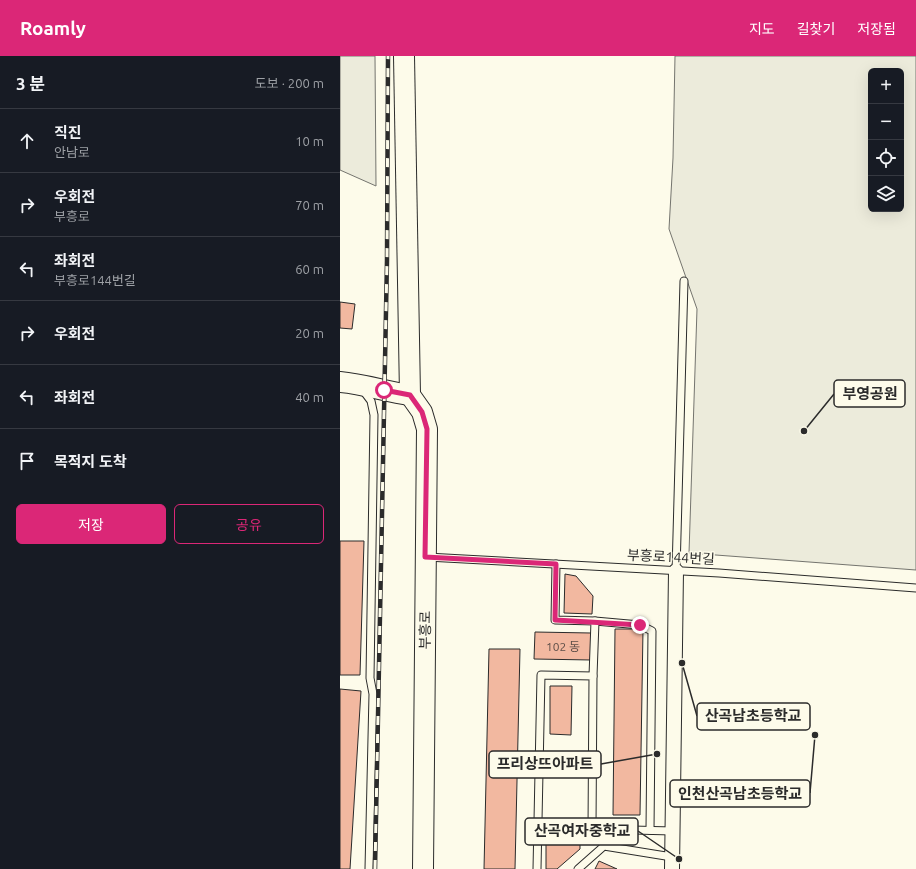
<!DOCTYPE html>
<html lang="ko">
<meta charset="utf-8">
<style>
body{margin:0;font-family:Ubuntu,"Noto Sans KR",sans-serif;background:#242831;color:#f1f3f6}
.controls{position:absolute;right:12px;top:12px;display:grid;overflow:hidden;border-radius:6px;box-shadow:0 4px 16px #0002}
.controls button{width:36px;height:36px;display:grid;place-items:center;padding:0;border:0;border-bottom:1px solid #363941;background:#171b24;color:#f1f3f6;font:20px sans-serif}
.stop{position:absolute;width:12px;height:12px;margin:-9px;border:3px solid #db2777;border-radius:50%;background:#fff}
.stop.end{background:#db2777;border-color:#fff;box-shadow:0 1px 4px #0008}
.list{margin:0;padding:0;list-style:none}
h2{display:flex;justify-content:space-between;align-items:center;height:52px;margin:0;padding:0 16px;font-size:17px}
h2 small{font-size:13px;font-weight:400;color:#9ea1a6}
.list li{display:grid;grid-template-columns:26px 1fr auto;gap:12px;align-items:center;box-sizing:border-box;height:64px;padding:0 16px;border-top:1px solid #363941}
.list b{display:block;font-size:15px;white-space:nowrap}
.list p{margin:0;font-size:13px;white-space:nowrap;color:#9ea1a6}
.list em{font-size:13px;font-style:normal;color:#9ea1a6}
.actions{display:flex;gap:8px;padding:12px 16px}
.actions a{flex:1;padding:9px 0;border:1px solid #db2777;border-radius:6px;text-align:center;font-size:14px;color:#db2777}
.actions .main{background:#db2777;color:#fff}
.icon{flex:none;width:22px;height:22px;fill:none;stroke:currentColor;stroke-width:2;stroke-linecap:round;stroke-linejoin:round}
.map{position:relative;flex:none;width:576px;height:813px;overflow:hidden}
header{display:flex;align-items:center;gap:24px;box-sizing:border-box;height:56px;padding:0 20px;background:#db2777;color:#fff}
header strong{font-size:19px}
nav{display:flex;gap:22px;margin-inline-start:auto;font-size:14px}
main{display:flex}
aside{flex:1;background:#171b24}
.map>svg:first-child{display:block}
.green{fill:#ecebdb;stroke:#74746e;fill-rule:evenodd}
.building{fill:#f2b8a0;stroke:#2b2b2b}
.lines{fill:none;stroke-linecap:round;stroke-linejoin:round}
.service-casing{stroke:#2b2b2b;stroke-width:9}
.minor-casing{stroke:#2b2b2b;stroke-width:16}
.secondary-casing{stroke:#2b2b2b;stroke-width:22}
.service{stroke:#fdfbea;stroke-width:7}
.minor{stroke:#fdfbea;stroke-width:14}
.secondary{stroke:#fdfbea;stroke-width:20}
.rail-casing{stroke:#2b2b2b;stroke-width:4.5}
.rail{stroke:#fdfbea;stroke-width:3;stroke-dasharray:9;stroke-linecap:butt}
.route{stroke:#db2777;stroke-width:5}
.labels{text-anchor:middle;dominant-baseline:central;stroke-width:3;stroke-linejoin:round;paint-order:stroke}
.number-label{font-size:12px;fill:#5d4e48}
.street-label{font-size:14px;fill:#2b2b2b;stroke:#fdfbea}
.leader{fill:none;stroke:#2b2b2b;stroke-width:1.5}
.callout-dot{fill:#2b2b2b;stroke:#fdfbea;stroke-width:1.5}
.callout{fill:#fdfbea;stroke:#2b2b2b;stroke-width:1.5}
.callout-label{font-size:15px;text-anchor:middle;font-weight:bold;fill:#2b2b2b}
</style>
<header>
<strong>Roamly</strong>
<nav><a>지도</a><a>길찾기</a><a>저장됨</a></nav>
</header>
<main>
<aside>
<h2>3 분<small>도보 · 200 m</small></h2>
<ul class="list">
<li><svg class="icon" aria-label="ahead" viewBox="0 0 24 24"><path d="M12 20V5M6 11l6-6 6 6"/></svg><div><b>직진</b><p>안남로</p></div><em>10 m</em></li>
<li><svg class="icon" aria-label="right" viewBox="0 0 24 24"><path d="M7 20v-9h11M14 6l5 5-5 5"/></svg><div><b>우회전</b><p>부흥로</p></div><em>70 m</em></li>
<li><svg class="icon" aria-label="left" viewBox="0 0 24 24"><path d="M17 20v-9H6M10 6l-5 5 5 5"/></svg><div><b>좌회전</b><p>부흥로144번길</p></div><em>60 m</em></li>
<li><svg class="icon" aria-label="right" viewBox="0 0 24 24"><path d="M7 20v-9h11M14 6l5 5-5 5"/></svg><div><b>우회전</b></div><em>20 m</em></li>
<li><svg class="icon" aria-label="left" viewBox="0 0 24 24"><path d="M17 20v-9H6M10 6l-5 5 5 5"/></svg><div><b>좌회전</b></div><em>40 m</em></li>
<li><svg class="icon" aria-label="arrive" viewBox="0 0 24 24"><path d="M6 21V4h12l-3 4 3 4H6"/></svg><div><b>목적지 도착</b></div></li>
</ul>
<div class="actions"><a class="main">저장</a><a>공유</a></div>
</aside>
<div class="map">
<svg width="576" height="813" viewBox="0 0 576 813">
<rect width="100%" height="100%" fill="#fdfbea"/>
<!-- green -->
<g class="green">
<polygon points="0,0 35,0 36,130 0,114"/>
<path d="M335,0h241v514l-227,-17 8,-244 -28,-80 4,-71zM531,15h30v138h-30z"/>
</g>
<!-- building -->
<g class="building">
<polygon points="0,246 15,248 12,273 0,272"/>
<polygon points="0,485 24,485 20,619 0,619"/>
<polygon points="225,518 236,520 253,540 252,558 224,557"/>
<polygon points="275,573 303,573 300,759 273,759"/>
<polygon points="195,576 251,577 251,604 194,603"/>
<polygon points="149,593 180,593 175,813 144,813"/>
<polygon points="210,630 232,630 231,679 210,678"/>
<polygon points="0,633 21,635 10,813 0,813"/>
<polygon points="206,783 240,783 240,793 217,813 206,813"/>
<polygon points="259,805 277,813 255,813"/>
</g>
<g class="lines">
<defs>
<g id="service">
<polyline points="22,333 31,345 34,359 30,622 33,638 29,813"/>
<polyline points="87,501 379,517 576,532"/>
<polyline points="216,508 215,564 255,565 253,620"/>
<polyline points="336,515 344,225"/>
<polyline points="255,565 300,569 312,575 310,774"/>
<polyline points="197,773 252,773"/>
<polyline points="197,813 201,619 253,620 252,773 333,775"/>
<polyline points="238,813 264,790 332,801"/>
</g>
<polyline id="minor" points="332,813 336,515"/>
<g id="secondary">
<polyline points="64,0 70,339"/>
<path d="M0,326c24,2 47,10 70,13"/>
<polyline points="70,339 82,356 87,373 83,813"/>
</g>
</defs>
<!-- service casing -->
<use href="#service" class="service-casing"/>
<!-- minor casing -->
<use href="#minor" class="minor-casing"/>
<!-- secondary casing -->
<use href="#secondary" class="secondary-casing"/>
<!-- service -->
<use href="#service" class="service"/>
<!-- minor -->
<use href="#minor" class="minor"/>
<!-- secondary -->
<use href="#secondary" class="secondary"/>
<defs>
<polyline id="rail" points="35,813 47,204 48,0"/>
</defs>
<!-- rail casing -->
<use href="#rail" class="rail-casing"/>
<!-- rail -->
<use href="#rail" class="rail"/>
</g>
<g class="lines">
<!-- route -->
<polyline class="route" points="44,334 70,339 82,356 87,373 85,501 216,508 215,564 300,569"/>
</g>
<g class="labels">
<!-- number labels -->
<g class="number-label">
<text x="223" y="590">102 동</text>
</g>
<!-- street labels -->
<g class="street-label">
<text transform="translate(331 501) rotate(3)">부흥로144번길</text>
<text transform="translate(85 574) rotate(-89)">부흥로</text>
</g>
</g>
<!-- callouts -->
<path class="leader" d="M464 375L494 338M342 607L357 660M317 698L261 708M475 679L470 737M339 803L298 775"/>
<g class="callout-dot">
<circle cx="464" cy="375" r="4"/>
<circle cx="342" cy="607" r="4"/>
<circle cx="317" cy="698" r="4"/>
<circle cx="475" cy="679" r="4"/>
<circle cx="339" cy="803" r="4"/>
</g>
<g class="callout">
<rect x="494" y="324" width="71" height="27" rx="4"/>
<rect x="357" y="647" width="113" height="27" rx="4"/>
<rect x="149" y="695" width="112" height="27" rx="4"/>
<rect x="330" y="724" width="140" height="27" rx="4"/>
<rect x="185" y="762" width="113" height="27" rx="4"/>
</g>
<g class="callout-label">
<text x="530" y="343">부영공원</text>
<text x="413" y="665">산곡남초등학교</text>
<text x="205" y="713">프리상뜨아파트</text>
<text x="400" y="743">인천산곡남초등학교</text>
<text x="242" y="780">산곡여자중학교</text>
</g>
</svg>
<div class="controls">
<button>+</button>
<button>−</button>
<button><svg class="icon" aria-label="locate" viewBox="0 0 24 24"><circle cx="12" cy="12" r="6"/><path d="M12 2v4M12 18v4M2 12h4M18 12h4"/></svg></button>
<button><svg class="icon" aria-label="layers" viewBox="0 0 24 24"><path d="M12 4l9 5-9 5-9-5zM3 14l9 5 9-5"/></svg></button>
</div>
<div class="stop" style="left:44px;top:334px"></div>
<div class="stop end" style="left:300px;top:569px"></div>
</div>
</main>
